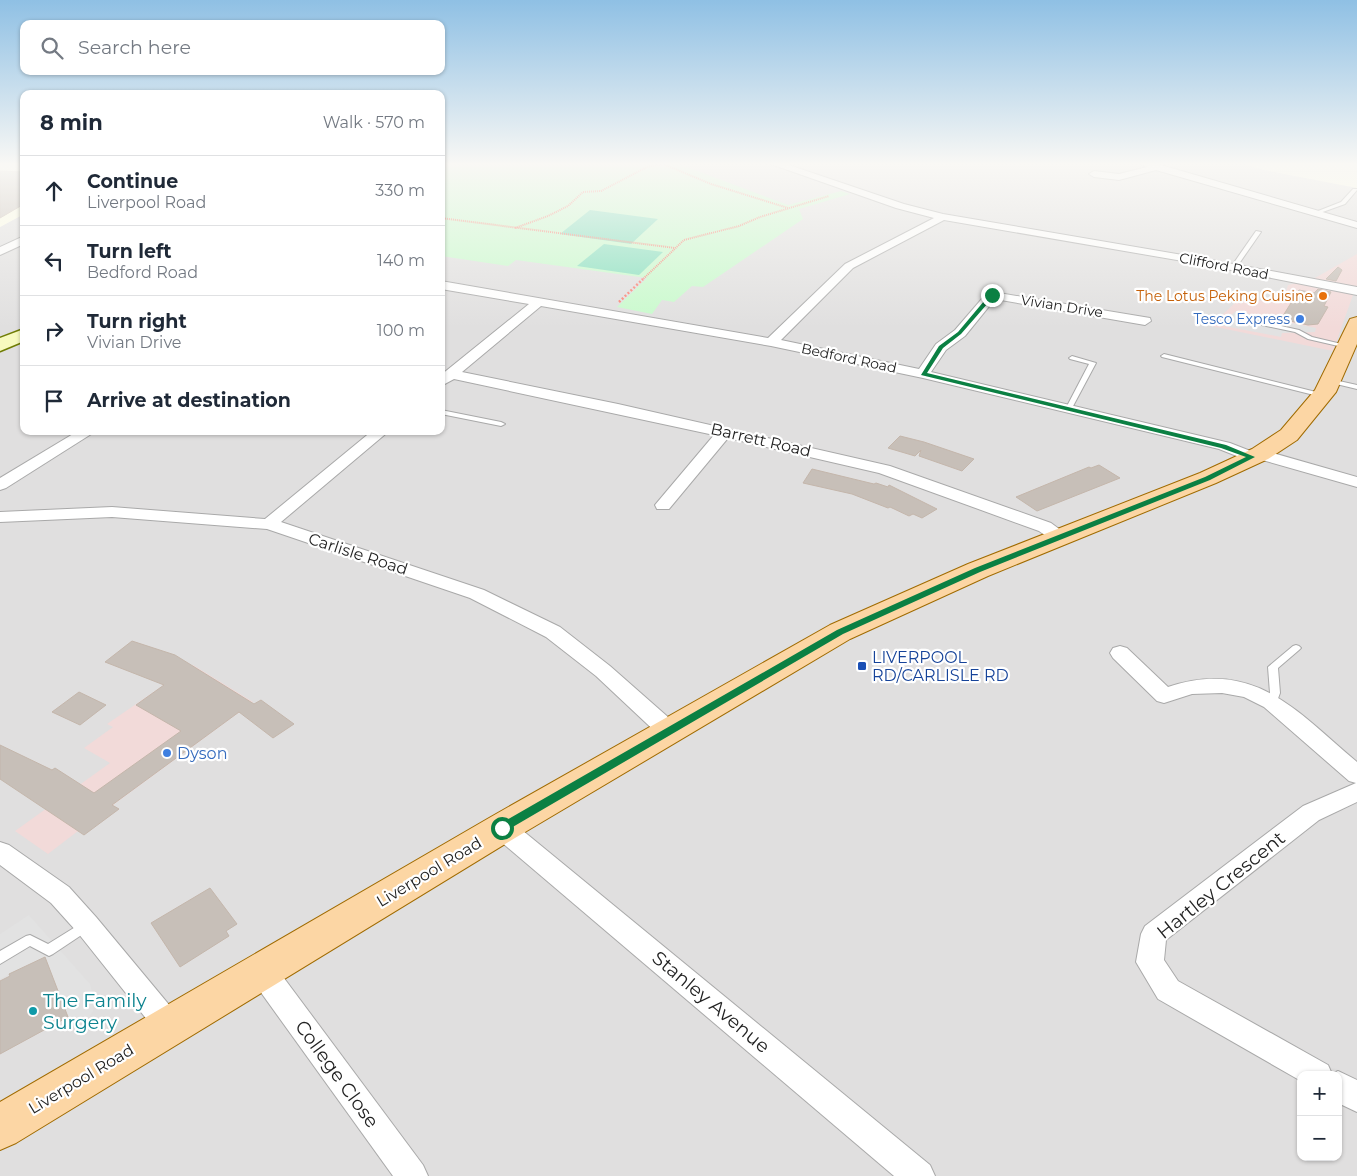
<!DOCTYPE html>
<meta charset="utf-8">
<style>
body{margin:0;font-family:Montserrat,sans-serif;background:#f6f6f7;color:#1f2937}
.controls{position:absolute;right:15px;bottom:15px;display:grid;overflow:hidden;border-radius:10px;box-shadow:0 1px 4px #0004}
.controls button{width:45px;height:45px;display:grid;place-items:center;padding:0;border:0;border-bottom:1px solid #e0e1e3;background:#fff;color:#1f2937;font:25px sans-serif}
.stop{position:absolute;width:15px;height:15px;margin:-11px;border:4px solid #0b8043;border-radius:50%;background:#fff}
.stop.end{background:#0b8043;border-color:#fff;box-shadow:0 1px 5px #0008}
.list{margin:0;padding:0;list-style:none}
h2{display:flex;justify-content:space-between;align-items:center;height:65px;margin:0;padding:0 20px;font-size:21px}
h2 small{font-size:16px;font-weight:400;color:#747a83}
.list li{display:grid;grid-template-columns:32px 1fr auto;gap:15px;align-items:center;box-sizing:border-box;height:70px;padding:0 20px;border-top:1px solid #e0e1e3}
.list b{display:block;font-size:19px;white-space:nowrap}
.list p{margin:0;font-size:16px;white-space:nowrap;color:#747a83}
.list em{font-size:16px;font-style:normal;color:#747a83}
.icon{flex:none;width:28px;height:28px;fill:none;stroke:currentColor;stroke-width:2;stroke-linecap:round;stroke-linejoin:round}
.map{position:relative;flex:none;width:1357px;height:1176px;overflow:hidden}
.search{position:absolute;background:#fff;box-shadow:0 1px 4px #0004;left:20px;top:20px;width:425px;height:55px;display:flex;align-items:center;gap:12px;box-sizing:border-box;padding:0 18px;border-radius:10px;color:#747a83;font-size:19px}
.panel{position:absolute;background:#fff;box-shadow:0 1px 4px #0004;left:20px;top:90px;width:425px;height:345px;border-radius:10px}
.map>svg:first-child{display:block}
.residential{fill:#e0dfdf;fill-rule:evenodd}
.commercial{fill:#f2dad9}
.education{fill:#ffffe5}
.park{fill:#c8facc}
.pitch{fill:#88e0be}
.parking{fill:#e2e2e2}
.building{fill:#c7bfb8;stroke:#c4b6ab}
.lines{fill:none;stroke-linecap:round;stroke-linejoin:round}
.lane-casing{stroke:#a9a9a9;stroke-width:2}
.street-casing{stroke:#a9a9a9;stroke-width:2}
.secondary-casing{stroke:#707d05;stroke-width:3}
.primary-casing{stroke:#a06b00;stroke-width:2}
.path-far1{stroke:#fa8072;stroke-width:2;stroke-dasharray:1 1;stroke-linecap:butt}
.path{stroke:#fa8072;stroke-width:2.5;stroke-dasharray:2 2;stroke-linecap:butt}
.lane{fill:#fff;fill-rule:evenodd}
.street{fill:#fff;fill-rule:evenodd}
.secondary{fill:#f7fabf;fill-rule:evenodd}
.primary{fill:#fcd6a4;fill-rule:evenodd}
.route{fill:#0b8043}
.food-dot{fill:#e8710a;stroke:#fff;stroke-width:2}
.shop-dot{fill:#3f7fe0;stroke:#fff;stroke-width:2}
.transit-dot{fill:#1a4fb4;stroke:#fff;stroke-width:2}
.culture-dot{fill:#0f9aa8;stroke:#fff;stroke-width:2}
.labels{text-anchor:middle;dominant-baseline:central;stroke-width:4.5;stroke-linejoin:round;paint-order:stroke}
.far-street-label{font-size:14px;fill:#222;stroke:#fff}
.far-food-label{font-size:14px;fill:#c56008;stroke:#fff;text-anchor:end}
.far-shop-label{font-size:14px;fill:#366cbe;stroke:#fff;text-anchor:end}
.street-label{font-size:16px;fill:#222;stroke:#fff}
.transit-label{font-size:16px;fill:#164399;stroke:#fff;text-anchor:start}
.shop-label{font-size:16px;fill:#366cbe;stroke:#fff;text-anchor:start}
.near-street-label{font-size:19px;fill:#222;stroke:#fff}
.near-culture-label{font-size:19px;fill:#0d838f;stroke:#fff;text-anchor:start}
</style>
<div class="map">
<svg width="1357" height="1176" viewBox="0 0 1357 1176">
<rect width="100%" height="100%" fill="#f2efe9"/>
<!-- residential -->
<path class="residential" d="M441,163h916v1013h-1357v-949l24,-13v217h417zM1301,1075h37v82h-37z"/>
<!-- commercial -->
<g class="commercial">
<polygon points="1357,254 1357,295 1353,295 1333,351 1211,326 1239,299 1283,302 1288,285 1315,278"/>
<polygon points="193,665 253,702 113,805 119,809 84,835 78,831 48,854 15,831 110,763 84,748 113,727 107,724"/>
</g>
<!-- education -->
<g class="education">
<polygon points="0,163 24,163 24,214 0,227"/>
<polygon points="1241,163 1357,163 1357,188 1264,170"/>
</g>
<!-- park -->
<polygon class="park" points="441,163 676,163 788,205 841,191 850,194 799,209 803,219 703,287 692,286 674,302 662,300 652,314 617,307 647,278 516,260 508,266 441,256"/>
<!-- pitch -->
<g class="pitch">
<polygon points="590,210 658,219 631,244 560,234"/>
<polygon points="604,244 663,252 639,275 577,266"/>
</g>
<!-- parking -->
<g class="parking">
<polygon points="1236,311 1316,328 1315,332 1282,333 1281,337 1219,325"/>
<polygon points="29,915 90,984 94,1001 93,1011 88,1019 68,1017 45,957 0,979 0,934"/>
</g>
<!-- building -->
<g class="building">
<polygon points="0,171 24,172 24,204 0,218"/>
<polygon points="1338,267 1342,270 1336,281 1326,279"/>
<polygon points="1318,289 1331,292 1324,306 1328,307 1318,324 1308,325 1281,319 1299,290 1314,293"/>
<polygon points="900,436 924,442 974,459 962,471 919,456 921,450 915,456 888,448"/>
<polygon points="1099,465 1120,478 1037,511 1016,497 1089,467 1091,468"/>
<polygon points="812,469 874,484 876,483 888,487 889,485 937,509 922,518 913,514 909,516 890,507 888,508 852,494 803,483"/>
<polygon points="132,641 175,655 254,704 261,700 294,724 273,738 239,712 112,805 119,809 84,835 0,779 0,745 52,770 55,768 94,793 181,731 136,705 164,685 105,662"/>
<polygon points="79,692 106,705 80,725 52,712"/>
<polygon points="210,888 237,924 226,931 229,936 180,967 151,923"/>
<polygon points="45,957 68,1017 0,1054 0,981 10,976 9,974"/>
</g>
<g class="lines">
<defs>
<g id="lane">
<polygon points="1353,189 1357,189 1357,190 1345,204 1317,214 1313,213 1341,202"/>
<polygon points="1256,231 1261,232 1236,268 1232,268 1231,267"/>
<polygon points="1245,318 1299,330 1312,337 1350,346 1347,348 1308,339 1295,332 1243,321 1242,320"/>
<polygon points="1164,354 1324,394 1325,395 1322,397 1162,357 1161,356"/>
<polygon points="1072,356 1096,363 1072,408 1069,410 1066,408 1089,364 1070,359 1069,358"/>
<polygon points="1330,379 1357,385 1357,389 1328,382 1327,381"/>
<polygon points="441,410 501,422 505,424 501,426 441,414"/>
<polygon points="1296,645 1299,646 1301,648 1299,650 1278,668 1280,693 1276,704 1268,704 1267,702 1270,693 1268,667 1293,646"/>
<polygon points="85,921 89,922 91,926 89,930 53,954 49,956 30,946 0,964 0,951 26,936 30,935 48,944"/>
</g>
<g id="street">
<path d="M768,163h15l121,41 39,10 263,45 151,28v8l-151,-30 -262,-45 -91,48 -72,72 138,29 17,-25 19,-14 31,-36 4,-8 4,-1 6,4 -1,4 151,25 1,3 -6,4 -150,-26 -30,37 -19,14 -15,22 299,71 23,9 7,-3 6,2 91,26v10l-98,-28 -7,3 -33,-13 -296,-71 -152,-32 -230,-40 -79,66 156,32 272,62 161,57 19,14 -3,4c-11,3 -19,-4 -28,-10l-160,-58 -151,-35 -59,71h-12l-2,-4 59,-70 -260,-56 -13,7v-11l88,-71 -88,-15v-8l327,57 77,-74 89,-46 -38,-10z"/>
<polygon points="1139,163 1154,163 1357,222 1357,228 1156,170 1119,180 1094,177 1089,174 1094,171 1119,174 1147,167"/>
<polygon points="24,236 24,244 0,255 0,247"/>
<polygon points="78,431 96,431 6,488 0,490 0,478"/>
<polygon points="372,431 389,431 281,522 484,590 560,627 610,666 677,725 680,731 677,737 669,739 661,737 596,676 546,637 470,598 267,529 112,517 0,522 0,512 112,507 265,519"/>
<path d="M1120,646l7,2 41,39c87,-29 128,24 189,75v40l-38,18 -153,120 -2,20 14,21 150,84 4,9 6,-3 19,9v32l-19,-9v-28h-37v6l-143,-82 -22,-37 5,-28 4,-8 158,-120 53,-23 -7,-2 -85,-74 -20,-10 -22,-4 -30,1 -28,9 -7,-2 -44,-43 -3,-5 3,-5z"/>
<polygon points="502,818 511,821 930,1165 935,1176 894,1176 493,835 490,828 493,821"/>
<polygon points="0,842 9,845 69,887 96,917 180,1018 184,1027 180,1036 170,1040 160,1036 78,933 51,903 0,865"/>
<polygon points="262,959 272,962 423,1165 428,1176 393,1176 252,980 248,971 252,962"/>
</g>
<polygon id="secondary" points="24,329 24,341 0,351 0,338"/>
<polygon id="primary" points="1357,317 1357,344 1336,392 1297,440 1268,459 1216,483 988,576 850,639 515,838 16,1143 0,1150 0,1102 489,818 830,625 968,564 1200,473 1252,449 1281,430 1315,390 1348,323 1350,319"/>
</defs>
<!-- lane casing -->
<use href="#lane" class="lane-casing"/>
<!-- street casing -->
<use href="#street" class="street-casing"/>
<!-- secondary casing -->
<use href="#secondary" class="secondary-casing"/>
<!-- primary casing -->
<use href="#primary" class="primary-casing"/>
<!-- path-far1 -->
<g class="path-far1">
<polyline points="441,164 443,163"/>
<polyline points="441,218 675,248"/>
<polyline points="515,228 548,216 568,206 583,192 601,191 647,167 663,164 711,184 788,208"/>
<polyline points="642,280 684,240 739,226 760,217 829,196"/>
</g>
<!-- path -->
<polyline class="path" points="619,302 643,279"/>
<!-- lane -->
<use href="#lane" class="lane"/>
<!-- street -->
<use href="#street" class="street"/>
<!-- secondary -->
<use href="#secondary" class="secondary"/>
<!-- primary -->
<use href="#primary" class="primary"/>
</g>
<!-- sky -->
<linearGradient id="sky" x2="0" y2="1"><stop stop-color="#8fc0e4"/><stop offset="0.5" stop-color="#f9f8f5"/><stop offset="1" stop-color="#f9f8f5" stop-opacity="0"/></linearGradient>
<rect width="1357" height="328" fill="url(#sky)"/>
<!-- route -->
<polygon class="route" points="990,294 995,295 961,334 943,348 927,373 1226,445 1255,457 1210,480 980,572 843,634 506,831 498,831 497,828 498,825 837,630 975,568 1205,477 1246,457 1221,448 921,375 939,346 958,332"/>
<!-- markers -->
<circle class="food-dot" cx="1323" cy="296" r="5"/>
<g class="shop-dot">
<circle cx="1300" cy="319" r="5"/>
<circle cx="167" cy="753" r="5"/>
</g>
<rect class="transit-dot" x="857" y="661" width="10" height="10" rx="2.5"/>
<circle class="culture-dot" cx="33" cy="1011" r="5"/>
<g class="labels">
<!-- far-street labels -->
<g class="far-street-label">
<text transform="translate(1224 266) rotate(11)">Clifford Road</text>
<text transform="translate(1062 306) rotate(9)">Vivian Drive</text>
<text transform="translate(849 358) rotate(12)">Bedford Road</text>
</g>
<!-- far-food labels -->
<g class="far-food-label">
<text x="1313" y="296">The Lotus Peking Cuisine</text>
</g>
<!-- far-shop labels -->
<g class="far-shop-label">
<text x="1290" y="319">Tesco Express</text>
</g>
<!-- street labels -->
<g class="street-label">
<text transform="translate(761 440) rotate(13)">Barrett Road</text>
<text transform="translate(358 554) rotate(18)">Carlisle Road</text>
<text transform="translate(429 872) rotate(-31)">Liverpool Road</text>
<text transform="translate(81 1079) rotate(-31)">Liverpool Road</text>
</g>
<!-- transit labels -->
<g class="transit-label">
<text x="872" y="657">LIVERPOOL<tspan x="872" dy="18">RD/CARLISLE RD</tspan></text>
</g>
<!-- shop labels -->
<g class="shop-label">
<text x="177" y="753">Dyson</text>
</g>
<!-- near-street labels -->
<g class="near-street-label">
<text transform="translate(1221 885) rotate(-39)">Hartley Crescent</text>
<text transform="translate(711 1002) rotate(40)">Stanley Avenue</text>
<text transform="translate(337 1074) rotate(54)">College Close</text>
</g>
<!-- near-culture labels -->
<g class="near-culture-label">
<text x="43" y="1000">The Family<tspan x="43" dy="22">Surgery</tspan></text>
</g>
</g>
</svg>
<div class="controls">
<button>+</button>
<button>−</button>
</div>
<div class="stop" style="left:502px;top:828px"></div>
<div class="stop end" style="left:992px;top:295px"></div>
<div class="search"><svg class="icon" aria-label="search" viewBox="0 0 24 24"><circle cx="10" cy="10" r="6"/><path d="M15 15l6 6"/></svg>Search here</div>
<section class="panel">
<h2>8 min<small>Walk · 570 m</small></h2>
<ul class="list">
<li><svg class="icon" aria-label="ahead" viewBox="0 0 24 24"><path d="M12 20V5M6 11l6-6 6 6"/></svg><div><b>Continue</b><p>Liverpool Road</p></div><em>330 m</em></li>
<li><svg class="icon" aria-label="left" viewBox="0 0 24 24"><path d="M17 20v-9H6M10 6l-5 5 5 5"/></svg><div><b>Turn left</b><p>Bedford Road</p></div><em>140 m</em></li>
<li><svg class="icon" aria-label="right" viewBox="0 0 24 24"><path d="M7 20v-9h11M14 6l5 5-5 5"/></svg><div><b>Turn right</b><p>Vivian Drive</p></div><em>100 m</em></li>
<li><svg class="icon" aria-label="arrive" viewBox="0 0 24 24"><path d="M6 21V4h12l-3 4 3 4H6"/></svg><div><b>Arrive at destination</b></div></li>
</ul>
</section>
</div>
